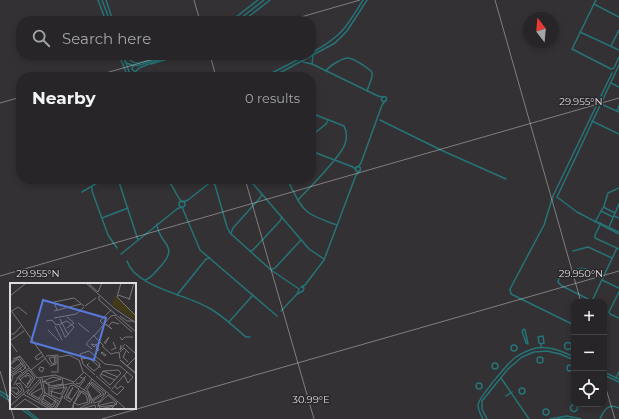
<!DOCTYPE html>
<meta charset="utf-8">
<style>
body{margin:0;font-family:Montserrat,sans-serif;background:#2f2d2f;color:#f1f3f6}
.controls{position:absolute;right:12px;bottom:12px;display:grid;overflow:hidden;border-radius:8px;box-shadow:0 2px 6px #0003}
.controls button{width:36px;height:36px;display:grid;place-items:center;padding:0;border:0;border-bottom:1px solid #434244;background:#272527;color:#f1f3f6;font:20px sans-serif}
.compass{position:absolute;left:523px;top:12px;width:36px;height:36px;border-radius:50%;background:#272527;box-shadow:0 2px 6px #0003;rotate:344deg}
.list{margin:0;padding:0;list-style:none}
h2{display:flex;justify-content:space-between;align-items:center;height:52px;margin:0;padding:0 16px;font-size:17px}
h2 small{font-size:13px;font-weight:400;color:#a4a5a7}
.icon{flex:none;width:22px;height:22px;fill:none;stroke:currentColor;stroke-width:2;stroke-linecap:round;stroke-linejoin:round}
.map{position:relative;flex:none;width:619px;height:419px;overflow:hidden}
.search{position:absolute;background:#272527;box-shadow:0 2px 6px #0003;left:16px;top:16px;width:300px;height:44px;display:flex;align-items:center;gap:10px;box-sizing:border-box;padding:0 14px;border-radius:16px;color:#a4a5a7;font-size:15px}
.panel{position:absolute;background:#272527;box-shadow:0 2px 6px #0003;left:16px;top:72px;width:300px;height:112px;border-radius:16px}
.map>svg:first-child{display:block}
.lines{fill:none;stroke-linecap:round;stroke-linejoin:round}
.minor{stroke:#257477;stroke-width:1.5}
.ticks{fill:none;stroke:#dedcdf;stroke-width:1;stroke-opacity:0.45}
.inset-road{fill:none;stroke:#787578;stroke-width:1}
.view{fill:#5779da;fill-opacity:0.15;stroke:#5779da;stroke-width:2}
.inset-edge{fill:none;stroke:#dedcdf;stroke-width:2}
.ticks-label{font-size:10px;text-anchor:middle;fill:#dedcdf;stroke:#2a272a;stroke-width:3;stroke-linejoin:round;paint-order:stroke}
</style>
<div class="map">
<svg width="619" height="419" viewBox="0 0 619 419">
<rect width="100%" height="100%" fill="#343134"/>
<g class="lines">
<!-- minor -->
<g class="minor">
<polyline points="98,0 106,21"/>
<polyline points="102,0 110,21"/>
<polyline points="106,0 113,21"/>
<polyline points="596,0 572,49 611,69 614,68 619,57"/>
<polyline points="594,4 619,17"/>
<polyline points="231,21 258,0"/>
<polyline points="237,21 264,0"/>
<polyline points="243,21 270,0"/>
<polyline points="580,32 619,50"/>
<polyline points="611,46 619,30"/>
<path d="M311,53c30,-16 35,-25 52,-53"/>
<polyline points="119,55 128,77"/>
<polyline points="123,55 131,77"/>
<path d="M127,55c5,12 14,8 24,4"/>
<path d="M125,62c15,9 20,-2 34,-2"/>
<polyline points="303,62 312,64 378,96 383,97"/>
<polyline points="149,63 151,59 162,55"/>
<polyline points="151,64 181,55"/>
<polyline points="312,64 313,56"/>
<polyline points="619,65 557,197 577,212 619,234"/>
<polyline points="133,66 132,69 135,72"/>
<path d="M326,71c3,-5 15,-12 21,-13 5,-1 21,10 25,14v5l-5,14"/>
<polyline points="133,77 135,72 139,68 171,55"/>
<polyline points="264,77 307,55"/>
<polyline points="272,77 335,43 347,31 367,0"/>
<polyline points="611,83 619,87"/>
<circle cx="384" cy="99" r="2.5"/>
<polyline points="601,104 619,112"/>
<polyline points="617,111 619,106"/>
<polyline points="380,120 443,151 506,179"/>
<polyline points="592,121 619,134"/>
<polyline points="311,136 326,124 328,120"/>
<polyline points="311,151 353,167 356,170"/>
<circle cx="358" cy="169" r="2.5"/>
<polyline points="358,167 361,163 382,105 385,101"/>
<polyline points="118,179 138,240"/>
<path d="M166,179c8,6 9,16 16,23"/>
<polyline points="211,179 211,181 213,182 215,179"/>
<polyline points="249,179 309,249 324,259"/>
<path d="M287,179c17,33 15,34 50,46"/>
<polyline points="213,182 215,185 227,227 230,233 271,270 299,289"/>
<polyline points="253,184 259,179"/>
<polyline points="92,186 92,191 108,235 117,248"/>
<polyline points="82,192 104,179"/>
<path d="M298,200c10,-11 43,-43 47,-56 2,-5 2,-13 -1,-18l-33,-13"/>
<circle cx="182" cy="204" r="3"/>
<polyline points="183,202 188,200 212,181"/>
<polyline points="182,207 200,250 277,316"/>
<polyline points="601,211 613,217"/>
<polyline points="615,213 605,208 604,206 608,193 619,188"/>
<polyline points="614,216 619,218"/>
<polyline points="102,218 128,208"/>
<polyline points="595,222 604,206"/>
<polyline points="597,222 619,232"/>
<polyline points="601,223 595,235 595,238 619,249"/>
<polyline points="609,227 619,204"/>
<polyline points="231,233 233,228 260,198 262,194"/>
<polyline points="250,251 253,250 280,221 282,217"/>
<polyline points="573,251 588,247 612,258"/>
<polyline points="121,254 177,209 181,207"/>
<path d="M127,261c8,26 61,34 82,47 13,7 25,19 37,29h4"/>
<polyline points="272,269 275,268 301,240"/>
<path d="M604,276c-21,-10 -21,-10 -43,-1l-2,3 -1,4 4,4 30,15 25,-53"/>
<path d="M145,280c7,-2 10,-8 15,-13 21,-23 -2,-22 -3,-43"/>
<polyline points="602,280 619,288"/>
<polyline points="301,287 305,285 324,260 356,175 359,172"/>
<polyline points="619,292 609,312 610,314 619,318"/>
<polyline points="297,294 303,291 304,288 302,287"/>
<polyline points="177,295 206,259 210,258"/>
<polyline points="281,311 297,294 299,290"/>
<polyline points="229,322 253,295"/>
<polyline points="574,325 511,294 510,289 544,225 553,196 612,73"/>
<polygon points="524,329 525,330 528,344 526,343 522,331"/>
<circle cx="568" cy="346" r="3.5"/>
<polyline points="541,344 544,343 543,336 538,337 539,343 541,344 541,347"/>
<circle cx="514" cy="348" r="3"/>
<circle cx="540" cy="360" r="3"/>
<circle cx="495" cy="366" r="3"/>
<circle cx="570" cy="368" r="3"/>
<polyline points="604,372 619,379"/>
<polyline points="604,375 619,382"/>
<polyline points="501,378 529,419"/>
<polyline points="616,378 619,372"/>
<circle cx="479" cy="386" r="3"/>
<circle cx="522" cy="391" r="3"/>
<polyline points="0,391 11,398"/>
<polyline points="0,394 11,402"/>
<polyline points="506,396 512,392"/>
<circle cx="574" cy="408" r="3.5"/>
<polyline points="20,408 35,419"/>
<polyline points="24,408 38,419"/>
<circle cx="546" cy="412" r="3"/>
<path d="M483,419c-2,-4 -5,-9 -5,-14 1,-8 31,-43 38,-48 6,-4 13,-7 20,-9 14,-2 26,3 38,9"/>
<polyline points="487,419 482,409 482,401 508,369 522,357 534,352 547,351 560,354 574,360 572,365"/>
<polyline points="550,419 567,416 581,419"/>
<polyline points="558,419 573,419"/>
<path d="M600,419c4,-9 8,-16 19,-11"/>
</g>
</g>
<!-- ticks -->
<path class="ticks" d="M194,0l6,21M495,0l86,302M287,21l73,-21M210,55l6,22M92,77l76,-22M0,103l21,-6M245,179l69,240M0,276l619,-178M0,371l14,48M604,382l11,37M102,419l517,-148"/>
<!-- overview -->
<g transform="translate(10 283)">
<rect width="126" height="126" fill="#343134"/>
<path d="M105,13l21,20v5l-24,-16z" fill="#423919"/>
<path class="inset-road" d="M76,0l29,26 21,14M78,0l10,9 4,-9M108,12l12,4M0,13l16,-13M89,13v4l37,32M107,14l19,19M107,14l4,-14M64,15l10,8M119,17l5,-17M75,23l11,-8M0,26l40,56M47,27l-3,-8 20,-4M2,28l6,-4 9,7M44,28l27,-7M110,33l7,5h7M57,34l7,6 -7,5M105,34l17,15M44,35l22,-4 8,-7M50,36l8,16M36,38l6,-1 4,5 3,-1M68,40l11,9M49,41l6,13M50,41l7,-3 7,6M93,41l-3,-3 11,-11M95,41l7,5 -6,-5M45,43l7,14M98,44l4,-5 7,2M38,47l11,11M0,51h4l8,-9M110,54l2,3 3,-3h8M55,55l9,-11M0,58l14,-10M0,59l7,10M94,60l5,-6 -4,7M86,62l-5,-1 3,3 4,-4M86,62l1,2 2,2 -1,2 -2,-2 1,-2M111,62l-1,5 5,-6M116,62l10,9M92,63l9,8 8,-2 1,7M94,63l-10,-10 17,-20 5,-1M82,66l-6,-5 8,-9M101,67l5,-2 -3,-6M116,68l-3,6 5,5M32,69l-7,5 2,3 6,-4M92,69l4,3 -1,1 -4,-3zM110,69l4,-4 5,5M36,73l12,-1v17h-7M44,74l1,6 -3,1 -3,-6h1l2,-1h4M49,74l10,-2 10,5 4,12M3,76l7,-3 17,22M71,76l8,-1 12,10M81,77l3,-1 6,5 -1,3M110,77l16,14M110,77l16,13M0,80l9,-6 7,10 -4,4 -2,-3M79,80l-2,2 7,6 5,-4M95,81l15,2 13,11 -5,6 -4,-8M0,82l8,-6 8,10M40,83l6,-2v-8M117,83l9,-9M1,84l3,2 7,-6M0,85l3,4 9,-8M21,87l15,-12M0,88l3,3 10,-8M93,88l-3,5 10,9 11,-12 -3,-3 -15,1M93,88l15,6M32,89l2,-4 -4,-1 -1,3 3,2M0,90l3,4 -3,7M91,91l14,6M85,92l-12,-11 -3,-10 9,-3 16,13M2,93l8,-5 2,2M86,93l15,13M15,94l3,-2 3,4 -4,5M27,95l18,-3 19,7 10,-10 42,37M30,96l3,13 -5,8 -11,-7zM10,97l-1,-2 10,-8 6,8 -7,10 -8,-8M10,97l8,-7 5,5 -8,10M34,98l9,-4 8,2M32,99l3,-1 6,5 12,-2M34,99l5,3v10M82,99l14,11 -6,8 -6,2 -7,-14zM38,100l13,-4M66,100l3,1 7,-8M79,100l12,11 -9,6M81,100l13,11 -11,7M4,102l4,-8 11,-9M63,102l6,4 -9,13 -6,-4 6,-12zM57,104l-7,12 -9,-4 1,-6zM69,104l6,-8 -5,-2M0,105h7l2,3 -3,3M39,105l24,-5 16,10 3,11M0,106l7,6 5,-5 -6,-6M102,106l15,-17M74,107l8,-11M101,107l6,5 7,-7 -3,-2 -4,3 -2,-3M40,108l11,3 3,-5 -2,-11M0,109l6,6 8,-7 -4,-8 -4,1M34,109l16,10M13,111l27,15M19,111l12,-13M30,116l-9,-5 11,-6M33,116l9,6 4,-6M61,116l-5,-2 7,-9M62,117l-4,-3 5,-10M32,118l11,6 3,-5M29,119l6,-9 -3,-15M63,119l5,3 10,-3 -2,-7 -7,-4M0,123l19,-17M87,123l16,-4 4,3M89,124l16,-2M62,125l8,-18M3,126l12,-10 16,10M43,126l-12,-7 4,-7 13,8 -4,6M46,126l7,-13M64,126l-1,-4 9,-14 6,3 2,9 -12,6M71,126l14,-4 1,4M102,126v-1l5,-5 -9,-8 -10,9 2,5 14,-3"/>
<path class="view" d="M33,17l63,18 -12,42 -63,-18z"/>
<rect width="126" height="126" class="inset-edge"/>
</g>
<g class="ticks-label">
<text x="581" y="105">29.955°N</text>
<text x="38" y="277">29.955°N</text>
<text x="581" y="277">29.950°N</text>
<text x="311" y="403">30.99°E</text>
</g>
</svg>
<div class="controls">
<button>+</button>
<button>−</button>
<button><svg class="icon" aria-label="locate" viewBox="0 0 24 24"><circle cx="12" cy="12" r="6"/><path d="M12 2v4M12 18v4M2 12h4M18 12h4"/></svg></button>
</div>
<svg class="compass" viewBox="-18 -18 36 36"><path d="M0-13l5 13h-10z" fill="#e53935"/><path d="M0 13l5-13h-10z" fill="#a4a5a7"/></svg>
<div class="search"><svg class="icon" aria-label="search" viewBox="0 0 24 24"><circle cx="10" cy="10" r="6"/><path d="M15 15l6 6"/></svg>Search here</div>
<section class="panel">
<h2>Nearby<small>0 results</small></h2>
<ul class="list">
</ul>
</section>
</div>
